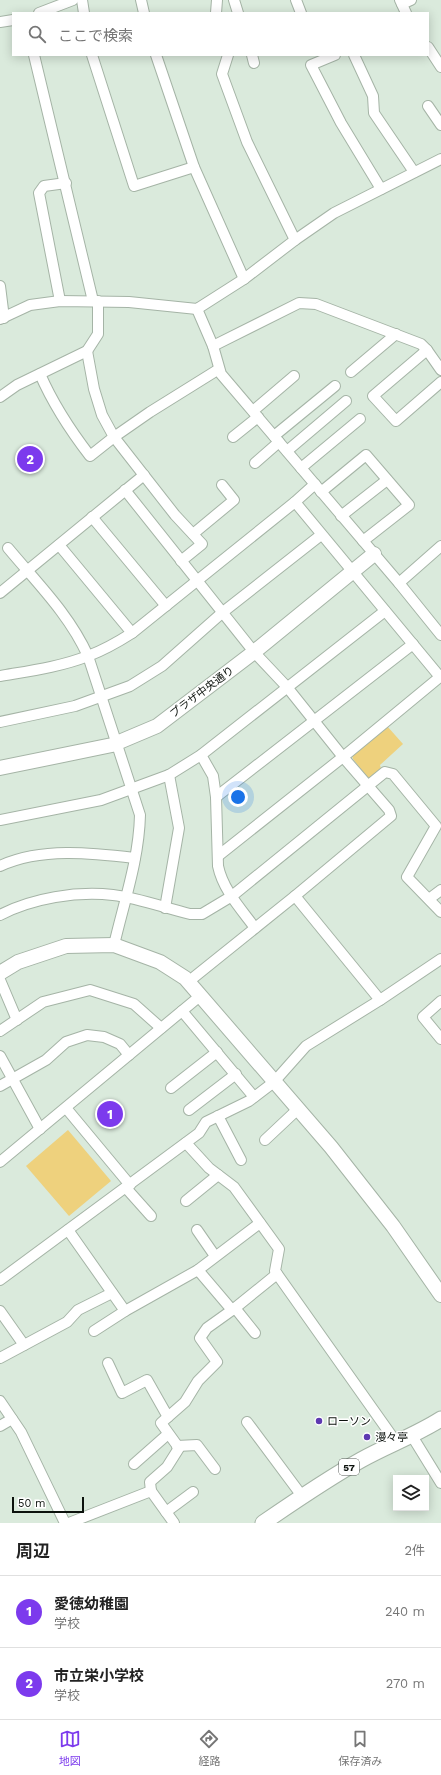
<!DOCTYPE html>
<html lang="ja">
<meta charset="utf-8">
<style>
body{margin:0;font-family:"Work Sans","Noto Sans JP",sans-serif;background:#f2f2f2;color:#222}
.controls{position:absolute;right:12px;bottom:12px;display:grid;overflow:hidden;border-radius:0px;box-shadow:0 2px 10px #0003}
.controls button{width:36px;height:36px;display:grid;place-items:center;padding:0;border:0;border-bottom:1px solid #e0e0e0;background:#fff;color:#222;font:20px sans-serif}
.scale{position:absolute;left:12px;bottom:10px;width:72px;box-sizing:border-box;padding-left:4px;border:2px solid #0c120d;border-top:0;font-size:11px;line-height:14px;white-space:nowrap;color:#0c120d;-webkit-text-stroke:3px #fff;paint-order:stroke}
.you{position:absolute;left:238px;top:797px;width:14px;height:14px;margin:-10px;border:3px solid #fff;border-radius:50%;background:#1a73e8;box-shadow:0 0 0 6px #1a73e833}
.badge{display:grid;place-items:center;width:26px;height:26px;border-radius:50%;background:#7c3aed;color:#fff;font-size:13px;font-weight:700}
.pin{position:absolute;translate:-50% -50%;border:2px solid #fff;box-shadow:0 1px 4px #0006}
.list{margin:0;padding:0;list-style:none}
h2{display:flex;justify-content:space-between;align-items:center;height:52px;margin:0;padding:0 16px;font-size:17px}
h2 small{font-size:13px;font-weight:400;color:#767676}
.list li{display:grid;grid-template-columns:26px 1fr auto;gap:12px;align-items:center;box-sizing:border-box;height:72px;padding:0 16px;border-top:1px solid #e0e0e0}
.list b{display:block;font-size:15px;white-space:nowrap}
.list p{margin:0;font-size:13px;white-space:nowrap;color:#767676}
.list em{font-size:13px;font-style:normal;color:#767676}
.icon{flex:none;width:22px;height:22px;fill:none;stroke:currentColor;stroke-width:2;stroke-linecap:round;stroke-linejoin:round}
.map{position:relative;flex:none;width:441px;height:1523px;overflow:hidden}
.search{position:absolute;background:#fff;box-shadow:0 2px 10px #0003;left:12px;right:12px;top:12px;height:44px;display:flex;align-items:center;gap:10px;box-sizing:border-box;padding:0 14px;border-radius:0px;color:#767676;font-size:15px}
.sheet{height:196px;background:#fff}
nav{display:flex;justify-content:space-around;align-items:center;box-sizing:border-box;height:56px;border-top:1px solid #e0e0e0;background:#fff;font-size:11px;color:#767676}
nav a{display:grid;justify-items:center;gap:2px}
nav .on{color:#7c3aed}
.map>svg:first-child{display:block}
.green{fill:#eed17d}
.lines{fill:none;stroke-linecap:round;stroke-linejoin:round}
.street-casing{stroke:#a5b4a6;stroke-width:12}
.secondary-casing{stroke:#a5b4a6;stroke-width:16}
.primary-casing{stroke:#a5b4a6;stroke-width:17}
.street{stroke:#fff;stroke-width:10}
.secondary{stroke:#fff;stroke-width:14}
.primary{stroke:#fff;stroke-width:15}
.poi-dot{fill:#5d39b1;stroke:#fff;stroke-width:1.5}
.labels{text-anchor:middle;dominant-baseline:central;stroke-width:3;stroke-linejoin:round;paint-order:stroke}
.shield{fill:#fff;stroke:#555956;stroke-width:1}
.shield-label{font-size:10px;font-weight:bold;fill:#0c120d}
.street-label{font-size:11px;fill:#0c120d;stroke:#fff}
.poi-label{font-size:11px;fill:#0c120d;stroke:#fff;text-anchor:start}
</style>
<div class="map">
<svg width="441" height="1523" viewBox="0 0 441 1523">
<rect width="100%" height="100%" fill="#daeadc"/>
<!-- green -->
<g class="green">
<polygon points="387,726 403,744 380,765 381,769 371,778 367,777 353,759 352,755"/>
<polygon points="68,1130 111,1181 69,1216 26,1166"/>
</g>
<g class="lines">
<defs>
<g id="street">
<polyline points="82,0 84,13"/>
<polyline points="141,0 144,13"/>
<polyline points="234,0 238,13"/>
<polyline points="296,0 301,13"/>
<polyline points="400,0 406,13"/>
<polyline points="402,4 411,0"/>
<polyline points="39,13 73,0"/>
<polyline points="216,13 217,0"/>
<polyline points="0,22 13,20"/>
<polyline points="428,47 441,67"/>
<polyline points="34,55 93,301"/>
<polyline points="92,55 134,186 194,167"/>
<polyline points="156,55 194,167 244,279"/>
<polyline points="228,55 222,74 247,142 295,240"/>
<polyline points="252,55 254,63"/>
<polyline points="335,55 311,65 341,123 381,189"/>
<polyline points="354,55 373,96 374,113 414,172"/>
<polyline points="428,106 441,125"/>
<polyline points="0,286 4,318"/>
<polyline points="60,301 39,193 44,186 66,183"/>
<polyline points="197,309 213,346 221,374 399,583 441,635"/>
<polyline points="0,319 30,305 60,301 129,302 197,309 244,279 295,240 334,213 441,159"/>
<polyline points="213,346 299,303 316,304 421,344 427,350 441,370"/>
<polyline points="427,350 373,396 396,421 441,382"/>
<polyline points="351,372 396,334"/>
<path d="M40,374c13,30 30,56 50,82l24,-19 -12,-22 -8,-26 -7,-38"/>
<polyline points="0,397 17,385 87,351 98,334 98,301"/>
<polyline points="253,411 294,376"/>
<polyline points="274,436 335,386"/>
<polyline points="233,437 258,417"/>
<polyline points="287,451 346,401"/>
<polyline points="255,463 279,442"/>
<polyline points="301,468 360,419"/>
<polyline points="125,490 254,652 287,687 343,757 389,810 391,816 295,896 188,982"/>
<polyline points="321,492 366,455 409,505 363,541"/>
<polyline points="295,502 440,677"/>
<polyline points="341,516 387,480"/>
<polyline points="92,517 166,606"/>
<polyline points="193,534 234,500 222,485"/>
<polyline points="59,545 132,633"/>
<path d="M8,548c29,35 61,66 80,108l52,159c-1,44 -16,87 -26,130"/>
<polyline points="181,561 202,544 175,515 114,437 150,412 219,369"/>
<polyline points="399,583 441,546"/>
<polyline points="0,593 144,475"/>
<path d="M0,676c29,-5 60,-9 88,-20 16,-6 30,-14 44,-23l163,-131 20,-18"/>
<polyline points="0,722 75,706 130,686 162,666 223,612 321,535"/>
<path d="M201,755l12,21 3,21 2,69c5,24 23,43 37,62"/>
<polyline points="216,797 413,644"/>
<polyline points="0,820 101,800 169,775 201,755 385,611"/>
<polyline points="218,856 343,757 441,676"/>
<path d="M0,866c41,-19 92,-13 135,-8"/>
<polyline points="295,896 380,1000"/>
<polyline points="429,899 441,890"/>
<polyline points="165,908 179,828 169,775"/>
<path d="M0,915c33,-17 76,-24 113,-20 26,3 52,13 77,19h12l30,-18 153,-124 8,2 43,52 -29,51 34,35"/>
<polyline points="0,980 17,1020"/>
<polyline points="441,1001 423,1017 441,1039"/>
<polyline points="182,1011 254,1097"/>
<polyline points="0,1031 43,1002 90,990 134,1004 161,1028"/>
<polyline points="0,1056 40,1129"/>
<polyline points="0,1086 46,1060 66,1042 87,1035 104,1037 120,1044 129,1055"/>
<polyline points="171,1088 217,1052"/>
<polyline points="66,1108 130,1185"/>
<polyline points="189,1110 236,1074"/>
<polyline points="218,1116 241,1160"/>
<polyline points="265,1140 298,1109"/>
<polyline points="186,1143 209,1168 234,1187 279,1249 275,1271 396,1442"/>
<polyline points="0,1162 200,996"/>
<polyline points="126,1188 151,1216"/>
<polyline points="186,1201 218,1175"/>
<polyline points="68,1230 125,1311 198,1270 260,1223"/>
<polyline points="197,1230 215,1256"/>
<polyline points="198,1270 232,1310"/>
<polyline points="0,1280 199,1133 206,1122 249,1101 274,1082 306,1046 380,1000 441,959"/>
<polyline points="235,1308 255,1333"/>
<polyline points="0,1311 24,1345"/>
<polyline points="94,1331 125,1311"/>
<polyline points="0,1358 67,1322 78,1310 112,1293"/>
<polyline points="108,1363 122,1393 147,1380 168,1417"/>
<polyline points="0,1401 21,1432 65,1523"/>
<polyline points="247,1422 302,1496"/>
<polyline points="0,1426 12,1419"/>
<polyline points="412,1436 441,1483"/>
<polyline points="177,1446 197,1445 215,1469"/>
<polyline points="134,1464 168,1434"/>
<polyline points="151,1491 150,1482 167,1467 179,1448 161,1423 185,1402 198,1381 217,1362 200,1338 207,1328 235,1308 277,1274"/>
<polyline points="166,1512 193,1492"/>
<polyline points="69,1523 151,1491 174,1523"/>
</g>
<g id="secondary">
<polyline points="0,768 112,745 157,726 254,652 374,554"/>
<polyline points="0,973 18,962 66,946 114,945 160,962 185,978 331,1147 393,1226 441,1295"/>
</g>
<path id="primary" d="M263,1523c32,-22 64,-44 98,-63 27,-15 55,-25 80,-41"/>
</defs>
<!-- street casing -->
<use href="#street" class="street-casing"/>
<!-- secondary casing -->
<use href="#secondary" class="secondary-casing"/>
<!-- primary casing -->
<use href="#primary" class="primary-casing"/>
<!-- street -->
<use href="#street" class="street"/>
<!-- secondary -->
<use href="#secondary" class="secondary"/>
<!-- primary -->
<use href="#primary" class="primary"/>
</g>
<!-- markers -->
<g class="poi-dot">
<circle cx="319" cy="1421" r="4"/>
<circle cx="367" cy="1437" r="4"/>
</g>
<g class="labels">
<!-- shield labels -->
<rect class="shield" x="339" y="1459" width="20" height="16" rx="3"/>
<g class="shield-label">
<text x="349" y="1467">57</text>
</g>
<!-- street labels -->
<g class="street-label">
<text transform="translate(202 692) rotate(-37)">プラザ中央通り</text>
</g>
<!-- poi labels -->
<g class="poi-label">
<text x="327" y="1421">ローソン</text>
<text x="375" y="1437">漫々亭</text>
</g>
</g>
</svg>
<div class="controls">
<button><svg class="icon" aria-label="layers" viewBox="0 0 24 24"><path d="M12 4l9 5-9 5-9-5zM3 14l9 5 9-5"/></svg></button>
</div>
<div class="scale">50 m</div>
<div class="you"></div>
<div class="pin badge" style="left:110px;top:1114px">1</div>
<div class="pin badge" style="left:30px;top:459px">2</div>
<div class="search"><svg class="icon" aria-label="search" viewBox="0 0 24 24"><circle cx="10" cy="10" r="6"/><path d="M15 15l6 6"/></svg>ここで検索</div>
</div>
<section class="sheet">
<h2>周辺<small>2件</small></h2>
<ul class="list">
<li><span class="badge">1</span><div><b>愛徳幼稚園</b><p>学校</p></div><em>240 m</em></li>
<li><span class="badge">2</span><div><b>市立栄小学校</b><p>学校</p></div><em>270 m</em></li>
</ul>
</section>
<nav>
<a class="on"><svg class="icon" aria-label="map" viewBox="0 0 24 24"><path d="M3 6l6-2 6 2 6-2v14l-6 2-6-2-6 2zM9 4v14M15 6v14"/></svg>地図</a>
<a><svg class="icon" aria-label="directions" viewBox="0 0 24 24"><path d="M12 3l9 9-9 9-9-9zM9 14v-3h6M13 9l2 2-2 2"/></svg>経路</a>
<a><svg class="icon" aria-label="saved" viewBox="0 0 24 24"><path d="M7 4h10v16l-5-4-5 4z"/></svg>保存済み</a>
</nav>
